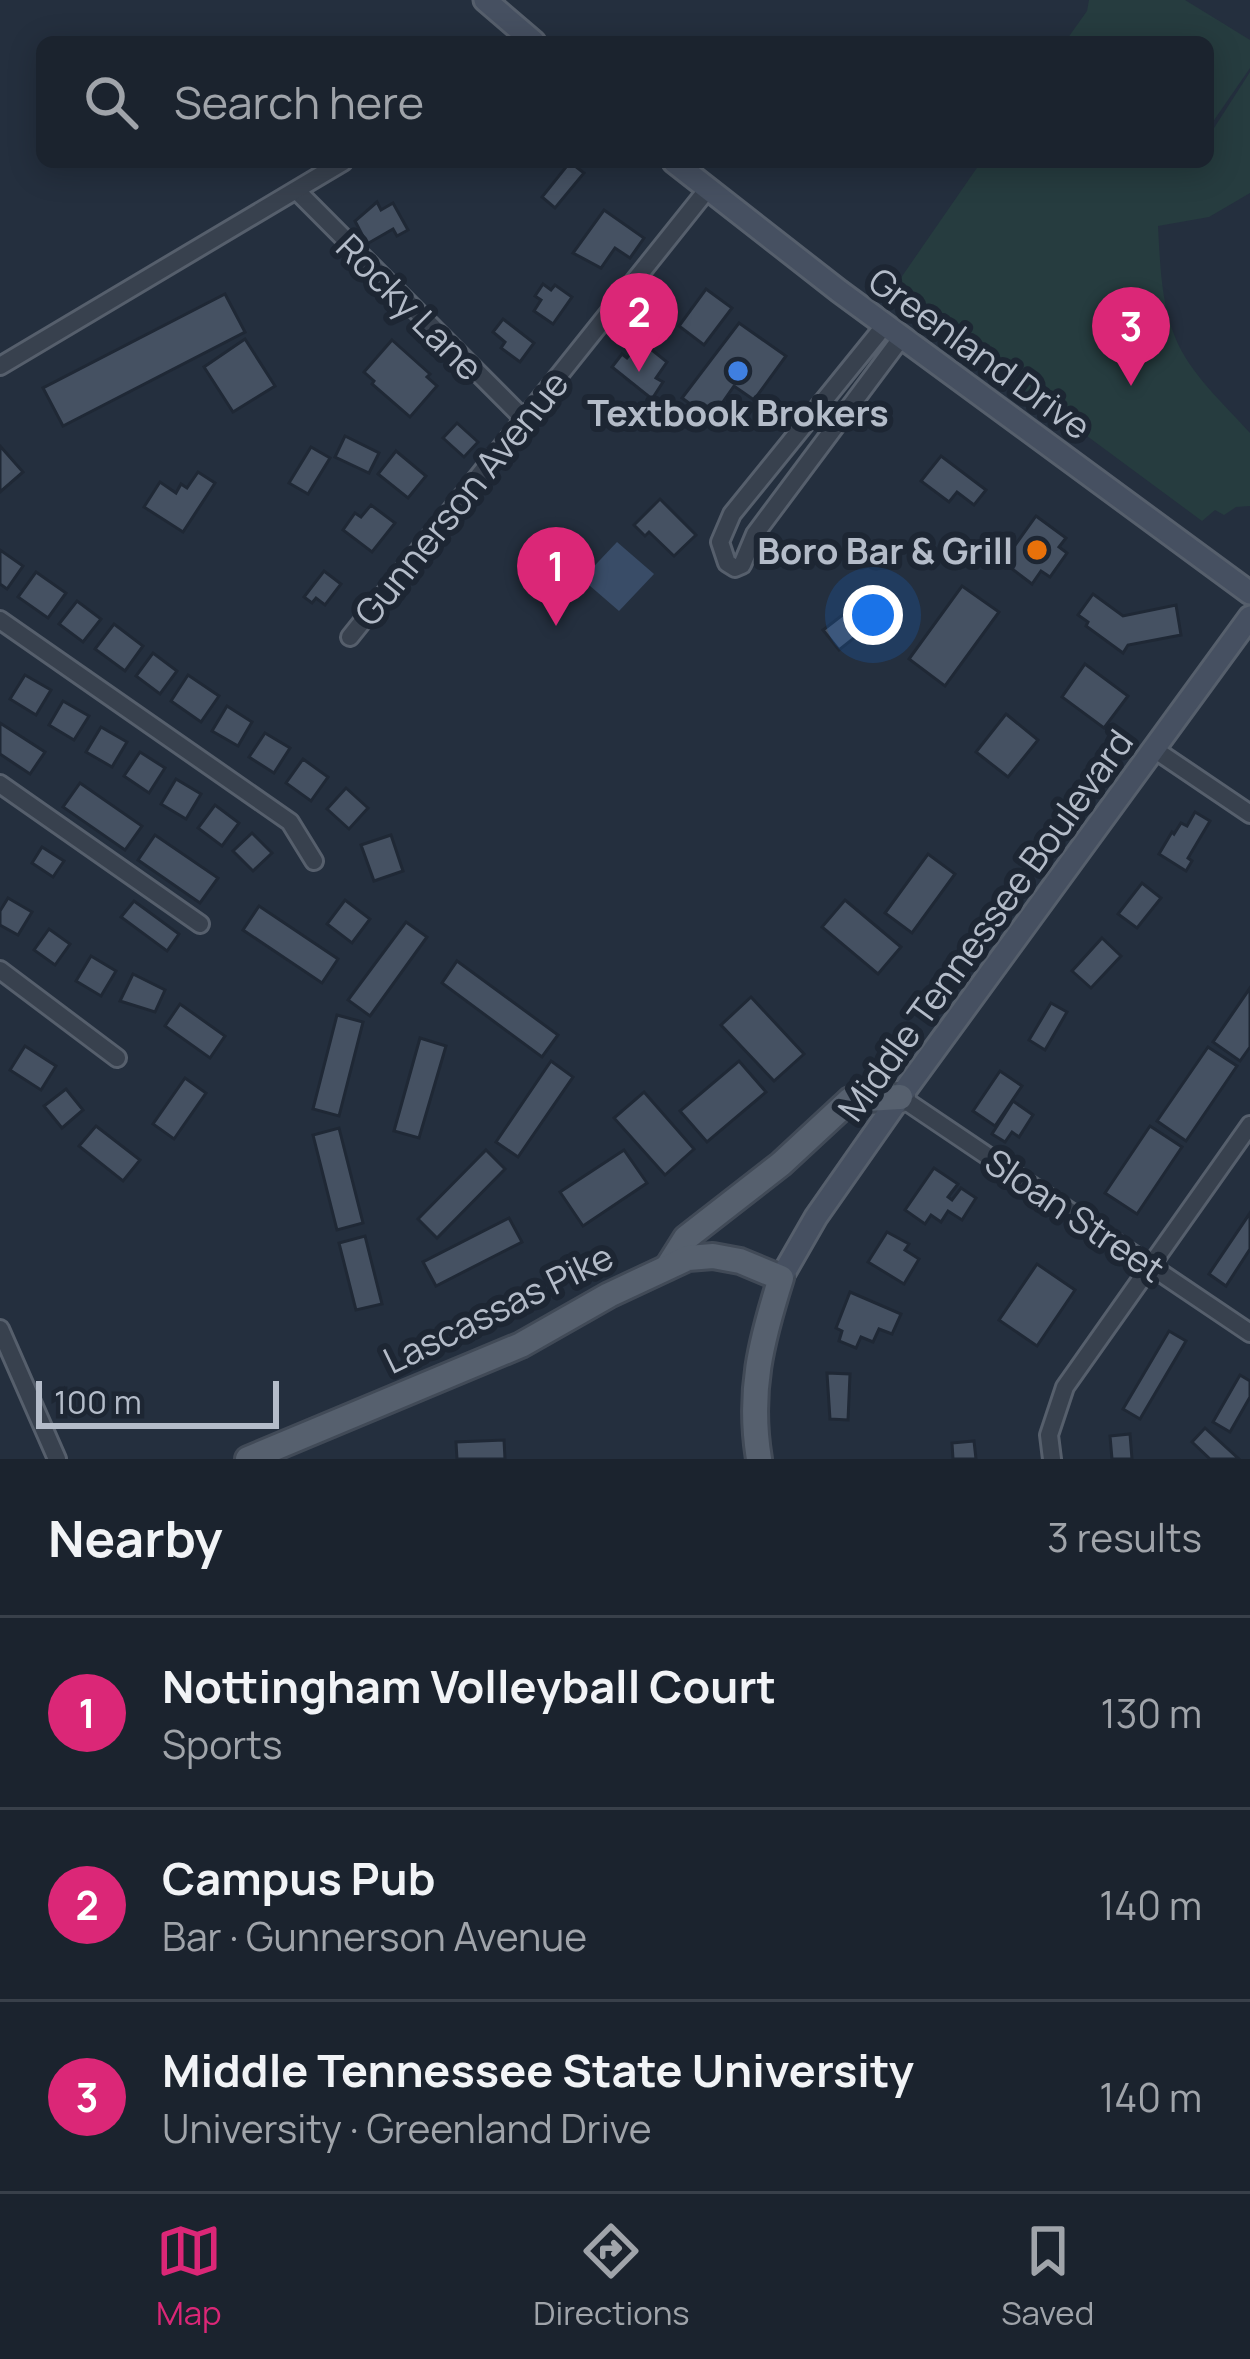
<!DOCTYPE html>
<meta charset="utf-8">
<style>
body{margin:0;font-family:Manrope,sans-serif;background:#282f3a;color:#f1f3f6}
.scale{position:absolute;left:36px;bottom:30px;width:243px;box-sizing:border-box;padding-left:12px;border:6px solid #b4bcc9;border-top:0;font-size:33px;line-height:42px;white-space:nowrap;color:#b4bcc9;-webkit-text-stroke:9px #1d2633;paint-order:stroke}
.you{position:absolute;left:873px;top:615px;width:42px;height:42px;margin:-30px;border:9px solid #fff;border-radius:50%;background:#1a73e8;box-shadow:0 0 0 18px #1a73e833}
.badge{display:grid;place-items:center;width:78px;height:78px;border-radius:50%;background:#db2777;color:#fff;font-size:39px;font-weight:700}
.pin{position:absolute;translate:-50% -99px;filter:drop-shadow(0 3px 6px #0008)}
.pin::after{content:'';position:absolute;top:63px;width:42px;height:36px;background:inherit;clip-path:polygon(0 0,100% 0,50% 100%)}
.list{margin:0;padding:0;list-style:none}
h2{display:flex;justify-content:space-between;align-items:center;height:156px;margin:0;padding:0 48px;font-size:51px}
h2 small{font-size:39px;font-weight:400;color:#a0a4aa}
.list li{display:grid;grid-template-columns:78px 1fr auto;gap:36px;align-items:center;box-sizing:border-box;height:192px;padding:0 48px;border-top:3px solid #39404a}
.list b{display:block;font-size:45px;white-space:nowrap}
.list p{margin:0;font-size:39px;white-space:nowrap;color:#a0a4aa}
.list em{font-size:39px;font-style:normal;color:#a0a4aa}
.icon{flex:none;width:66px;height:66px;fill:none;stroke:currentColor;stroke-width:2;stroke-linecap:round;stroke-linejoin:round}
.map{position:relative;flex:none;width:1250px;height:1459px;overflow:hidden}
.search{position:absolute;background:#1b232e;box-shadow:0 6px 30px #0003;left:36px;right:36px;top:36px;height:132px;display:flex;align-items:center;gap:30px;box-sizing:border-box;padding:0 42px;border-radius:18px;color:#a0a4aa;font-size:45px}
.sheet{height:732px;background:#1b232e}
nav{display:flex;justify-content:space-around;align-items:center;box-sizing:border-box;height:168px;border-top:3px solid #39404a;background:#1b232e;font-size:33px;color:#a0a4aa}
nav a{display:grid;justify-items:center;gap:6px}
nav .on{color:#db2777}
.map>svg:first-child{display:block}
.green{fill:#263c3f}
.water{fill:#394c67}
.building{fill:#455162;stroke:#1f2835;stroke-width:3}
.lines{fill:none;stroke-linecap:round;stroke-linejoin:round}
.street-casing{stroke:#565f6c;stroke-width:22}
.secondary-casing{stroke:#565f6c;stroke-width:27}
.primary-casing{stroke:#414a57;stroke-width:30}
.street{stroke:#38414e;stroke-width:16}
.secondary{stroke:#465061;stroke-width:21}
.primary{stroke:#56606e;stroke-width:24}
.shop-dot{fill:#3f7fe0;stroke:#1d2633;stroke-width:4.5}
.food-dot{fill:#e8710a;stroke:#1d2633;stroke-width:4.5}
.labels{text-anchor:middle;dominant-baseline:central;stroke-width:12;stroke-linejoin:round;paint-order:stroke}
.street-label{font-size:36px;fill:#b4bcc9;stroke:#1d2633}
.poi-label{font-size:36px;font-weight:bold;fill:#b4bcc9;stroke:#1d2633}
</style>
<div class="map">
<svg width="1250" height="1459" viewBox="0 0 1250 1459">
<rect width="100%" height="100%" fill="#242f3e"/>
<!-- green -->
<path class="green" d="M1089,0h96l65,40v28l-40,58 4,2 36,-56v121l-41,24 -51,9c2,35 3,78 17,111 14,36 50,68 75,96v73l-14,1 -12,8 -9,-5 -13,11 -315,-233 9,-3 85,-123h227v-120h-143l22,-31z"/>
<!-- water -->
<polygon class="water" points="617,542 654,574 619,611 582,579"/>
<!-- building -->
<g class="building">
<polygon points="570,162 584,173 555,208 542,197"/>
<polygon points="377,202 381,210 393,203 408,230 397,236 393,229 367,244 355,221"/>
<polygon points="604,210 644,238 630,258 615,248 601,268 573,253"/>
<polygon points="543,284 551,290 555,285 572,297 553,324 534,311 541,300 535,296"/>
<polygon points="706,289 732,308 704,345 679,326"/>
<polygon points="225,294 245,332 63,426 43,388"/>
<polygon points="503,319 534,343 520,362 501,348 505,342 493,332"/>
<polygon points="739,323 786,356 754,400 734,386 711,419 682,398"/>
<polygon points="637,338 667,362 656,378 663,382 652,399 612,367 622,354 627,358 632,352 628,348"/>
<polygon points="245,339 275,386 233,412 204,367"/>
<polygon points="392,340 430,374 427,377 437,386 410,417 372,384 374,381 364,372"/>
<polygon points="457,423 478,442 464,457 443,438"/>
<polygon points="345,436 379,453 369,473 335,457"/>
<polygon points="0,446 23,472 0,492"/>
<polygon points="311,447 330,458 308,494 289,483"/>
<polygon points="396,451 426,476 408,498 378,474"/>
<polygon points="941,456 986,490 974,505 957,492 949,502 921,481"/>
<polygon points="198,472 215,483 183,532 144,507 160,482 176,493 181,484 187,488"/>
<polygon points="660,499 696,535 674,556 649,532 645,536 634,525"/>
<polygon points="371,505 395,523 372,552 343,530 355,513 361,517"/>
<polygon points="1036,516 1066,538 1059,547 1067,553 1050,577 1041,571 1032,584 1003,562"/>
<polygon points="0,550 23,566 7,589 0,584"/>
<polygon points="324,571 341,584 325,605 316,598 312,603 304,597"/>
<polygon points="36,572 66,593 48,618 18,597"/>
<polygon points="962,586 999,612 945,686 909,659"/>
<polygon points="1093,594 1123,616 1176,605 1181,635 1128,645 1123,653 1086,626 1088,622 1078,615"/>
<polygon points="77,601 101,619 83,642 59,624"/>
<polygon points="858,603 873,623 839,650 823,630"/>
<polygon points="114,624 143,646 125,671 95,649"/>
<polygon points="153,653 177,671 160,694 136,676"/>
<polygon points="1085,664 1128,696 1104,728 1062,697"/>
<polygon points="25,675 51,690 36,715 10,699"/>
<polygon points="188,675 219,696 201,722 171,701"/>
<polygon points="63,701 89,716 74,740 49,725"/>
<polygon points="227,706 252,722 238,746 212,731"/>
<polygon points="1006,714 1038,740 1008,777 976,752"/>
<polygon points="0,723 45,752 30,774 0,754"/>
<polygon points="101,727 127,742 112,767 86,752"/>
<polygon points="265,733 290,748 274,773 249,757"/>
<polygon points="140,752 165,768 149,793 124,776"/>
<polygon points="303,759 328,777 311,801 286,783"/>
<polygon points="176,779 201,794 186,819 161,804"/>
<polygon points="80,783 142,826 125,850 63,807"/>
<polygon points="346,788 368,808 349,829 327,809"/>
<polygon points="215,805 239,823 222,846 198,828"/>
<polygon points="1195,812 1210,821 1188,858 1192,861 1186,871 1159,854 1172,832 1174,834 1181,823 1187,826"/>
<polygon points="252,833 272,853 253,871 233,851"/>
<polygon points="155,835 218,878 200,903 138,860"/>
<polygon points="391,835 403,871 374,881 361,845"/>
<polygon points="42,847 64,861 53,877 32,863"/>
<polygon points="928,854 955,874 912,933 885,913"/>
<polygon points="1142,883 1161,898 1137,928 1118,914"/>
<polygon points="8,898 32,912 18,935 0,925 0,911"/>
<polygon points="345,900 370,919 352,943 327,924"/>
<polygon points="845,900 901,947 878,974 822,927"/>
<polygon points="134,901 179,934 167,951 121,917"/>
<polygon points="259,906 338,959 322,983 243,930"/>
<polygon points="406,922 427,937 370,1016 348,1000"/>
<polygon points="49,929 70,944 55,965 34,950"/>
<polygon points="1102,938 1121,956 1091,988 1072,971"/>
<polygon points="91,956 116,971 101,996 76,981"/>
<polygon points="457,961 558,1035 542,1057 442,983"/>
<polygon points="133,974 165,990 155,1012 120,1001"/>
<polygon points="1250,988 1250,1047 1240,1061 1213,1042"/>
<polygon points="751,997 804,1054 774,1081 721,1025"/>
<polygon points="1051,1003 1067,1012 1045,1050 1029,1040"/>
<polygon points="180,1004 225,1036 210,1058 165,1026"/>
<polygon points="337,1015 363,1022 339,1116 313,1109"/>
<polygon points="420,1038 446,1046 419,1138 394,1131"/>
<polygon points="25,1046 56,1066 41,1090 10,1070"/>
<polygon points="1208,1047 1237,1066 1186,1141 1157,1121"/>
<polygon points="551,1061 573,1077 518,1157 496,1142"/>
<polygon points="739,1061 766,1092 707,1142 680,1111"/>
<polygon points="1000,1071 1022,1086 995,1126 973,1111"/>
<polygon points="185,1078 206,1093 174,1139 153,1124"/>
<polygon points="66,1089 83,1110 62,1128 44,1106"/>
<polygon points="644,1092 694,1149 665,1175 614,1118"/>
<polygon points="1013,1101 1033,1115 1019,1137 1012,1132 1005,1142 992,1134"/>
<polygon points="96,1126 140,1160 123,1181 79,1146"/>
<polygon points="1150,1126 1182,1147 1137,1214 1105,1193"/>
<polygon points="339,1128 363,1223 337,1230 313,1135"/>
<polygon points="486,1150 505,1169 437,1238 418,1219"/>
<polygon points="624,1150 647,1183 583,1226 560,1192"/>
<polygon points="934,1168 958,1184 948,1197 952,1200 961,1188 976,1198 962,1220 948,1211 941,1222 931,1215 925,1224 905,1210"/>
<polygon points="1250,1213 1250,1249 1226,1286 1209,1274"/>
<polygon points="509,1218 522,1242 436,1286 423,1262"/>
<polygon points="887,1232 909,1244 905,1250 919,1259 904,1284 868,1262"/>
<polygon points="365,1236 382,1304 356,1310 339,1243"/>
<polygon points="1037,1264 1075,1290 1037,1346 999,1320"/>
<polygon points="850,1292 901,1314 892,1334 879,1329 873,1342 861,1337 856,1348 839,1341 842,1331 836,1328"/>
<polygon points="1169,1331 1186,1341 1140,1419 1123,1409"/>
<polygon points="827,1373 850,1374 848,1420 830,1419"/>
<polygon points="1240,1375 1250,1381 1250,1397 1230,1432 1213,1422"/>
<polygon points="1205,1428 1239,1459 1210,1459 1192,1442"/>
<polygon points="1130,1434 1132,1459 1112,1459 1110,1436"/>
<polygon points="504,1440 505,1459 457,1459 456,1442"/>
<polygon points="974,1441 976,1459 953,1459 952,1443"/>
</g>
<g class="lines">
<defs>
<g id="street">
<polyline points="298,192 524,419"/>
<polyline points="885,325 732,514 720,542 727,563 735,568 742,565 755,534 902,337"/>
<polyline points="0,366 343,162"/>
<polyline points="0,620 290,822 314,861"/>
<polyline points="350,637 707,190"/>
<polyline points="1154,749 1250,814"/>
<polyline points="0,784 200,924"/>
<polyline points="0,970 117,1058"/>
<polyline points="900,1097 1250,1333"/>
<polyline points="0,1329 57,1459"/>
<polyline points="1052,1459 1049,1435 1065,1387 1250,1125"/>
</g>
<g id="secondary">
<polyline points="485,0 534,42"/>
<polyline points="674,162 839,291 1250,593"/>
<polyline points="781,1278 816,1217 900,1097 1250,617"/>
</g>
<g id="primary">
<polyline points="669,1265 686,1238 781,1164 850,1100 900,1097"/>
<path d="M248,1459l273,-114 88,-50 79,-37 25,-2 27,5 41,17c-20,63 -33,114 -22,181"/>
</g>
</defs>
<!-- street casing -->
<use href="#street" class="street-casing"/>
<!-- secondary casing -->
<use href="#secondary" class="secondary-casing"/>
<!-- primary casing -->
<use href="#primary" class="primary-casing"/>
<!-- street -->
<use href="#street" class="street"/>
<!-- secondary -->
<use href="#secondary" class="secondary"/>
<!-- primary -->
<use href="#primary" class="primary"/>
</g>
<!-- markers -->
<circle class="shop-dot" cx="738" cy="371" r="12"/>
<circle class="food-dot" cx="1037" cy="550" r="12"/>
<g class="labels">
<!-- street labels -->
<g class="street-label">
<text transform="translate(410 307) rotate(45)">Rocky Lane</text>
<text transform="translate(980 353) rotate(36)">Greenland Drive</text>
<text transform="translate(461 498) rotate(-51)">Gunnerson Avenue</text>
<text transform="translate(985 925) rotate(-54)">Middle Tennessee Boulevard</text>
<text transform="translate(1075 1215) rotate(34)">Sloan Street</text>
<text transform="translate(498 1308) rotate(-26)">Lascassas Pike</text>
</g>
<!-- poi labels -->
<g class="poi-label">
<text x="738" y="412">Textbook Brokers</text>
<text x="1013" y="550" text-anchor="end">Boro Bar &amp; Grill</text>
</g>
</g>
</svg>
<div class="scale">100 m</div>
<div class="you"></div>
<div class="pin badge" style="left:556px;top:626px">1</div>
<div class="pin badge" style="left:639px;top:372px">2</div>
<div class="pin badge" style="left:1131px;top:386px">3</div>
<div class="search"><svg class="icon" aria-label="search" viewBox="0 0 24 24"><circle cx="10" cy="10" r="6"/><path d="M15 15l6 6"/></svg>Search here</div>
</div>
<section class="sheet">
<h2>Nearby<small>3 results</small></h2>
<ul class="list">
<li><span class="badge">1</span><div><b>Nottingham Volleyball Court</b><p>Sports</p></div><em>130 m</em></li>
<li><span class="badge">2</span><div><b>Campus Pub</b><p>Bar · Gunnerson Avenue</p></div><em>140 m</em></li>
<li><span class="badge">3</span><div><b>Middle Tennessee State University</b><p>University · Greenland Drive</p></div><em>140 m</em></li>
</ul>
</section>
<nav>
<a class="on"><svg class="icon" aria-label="map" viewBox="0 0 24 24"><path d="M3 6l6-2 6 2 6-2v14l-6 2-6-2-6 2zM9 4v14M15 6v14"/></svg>Map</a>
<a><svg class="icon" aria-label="directions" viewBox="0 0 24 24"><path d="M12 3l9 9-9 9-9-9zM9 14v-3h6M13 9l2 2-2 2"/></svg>Directions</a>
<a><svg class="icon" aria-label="saved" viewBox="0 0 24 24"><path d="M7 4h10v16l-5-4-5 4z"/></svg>Saved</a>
</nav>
